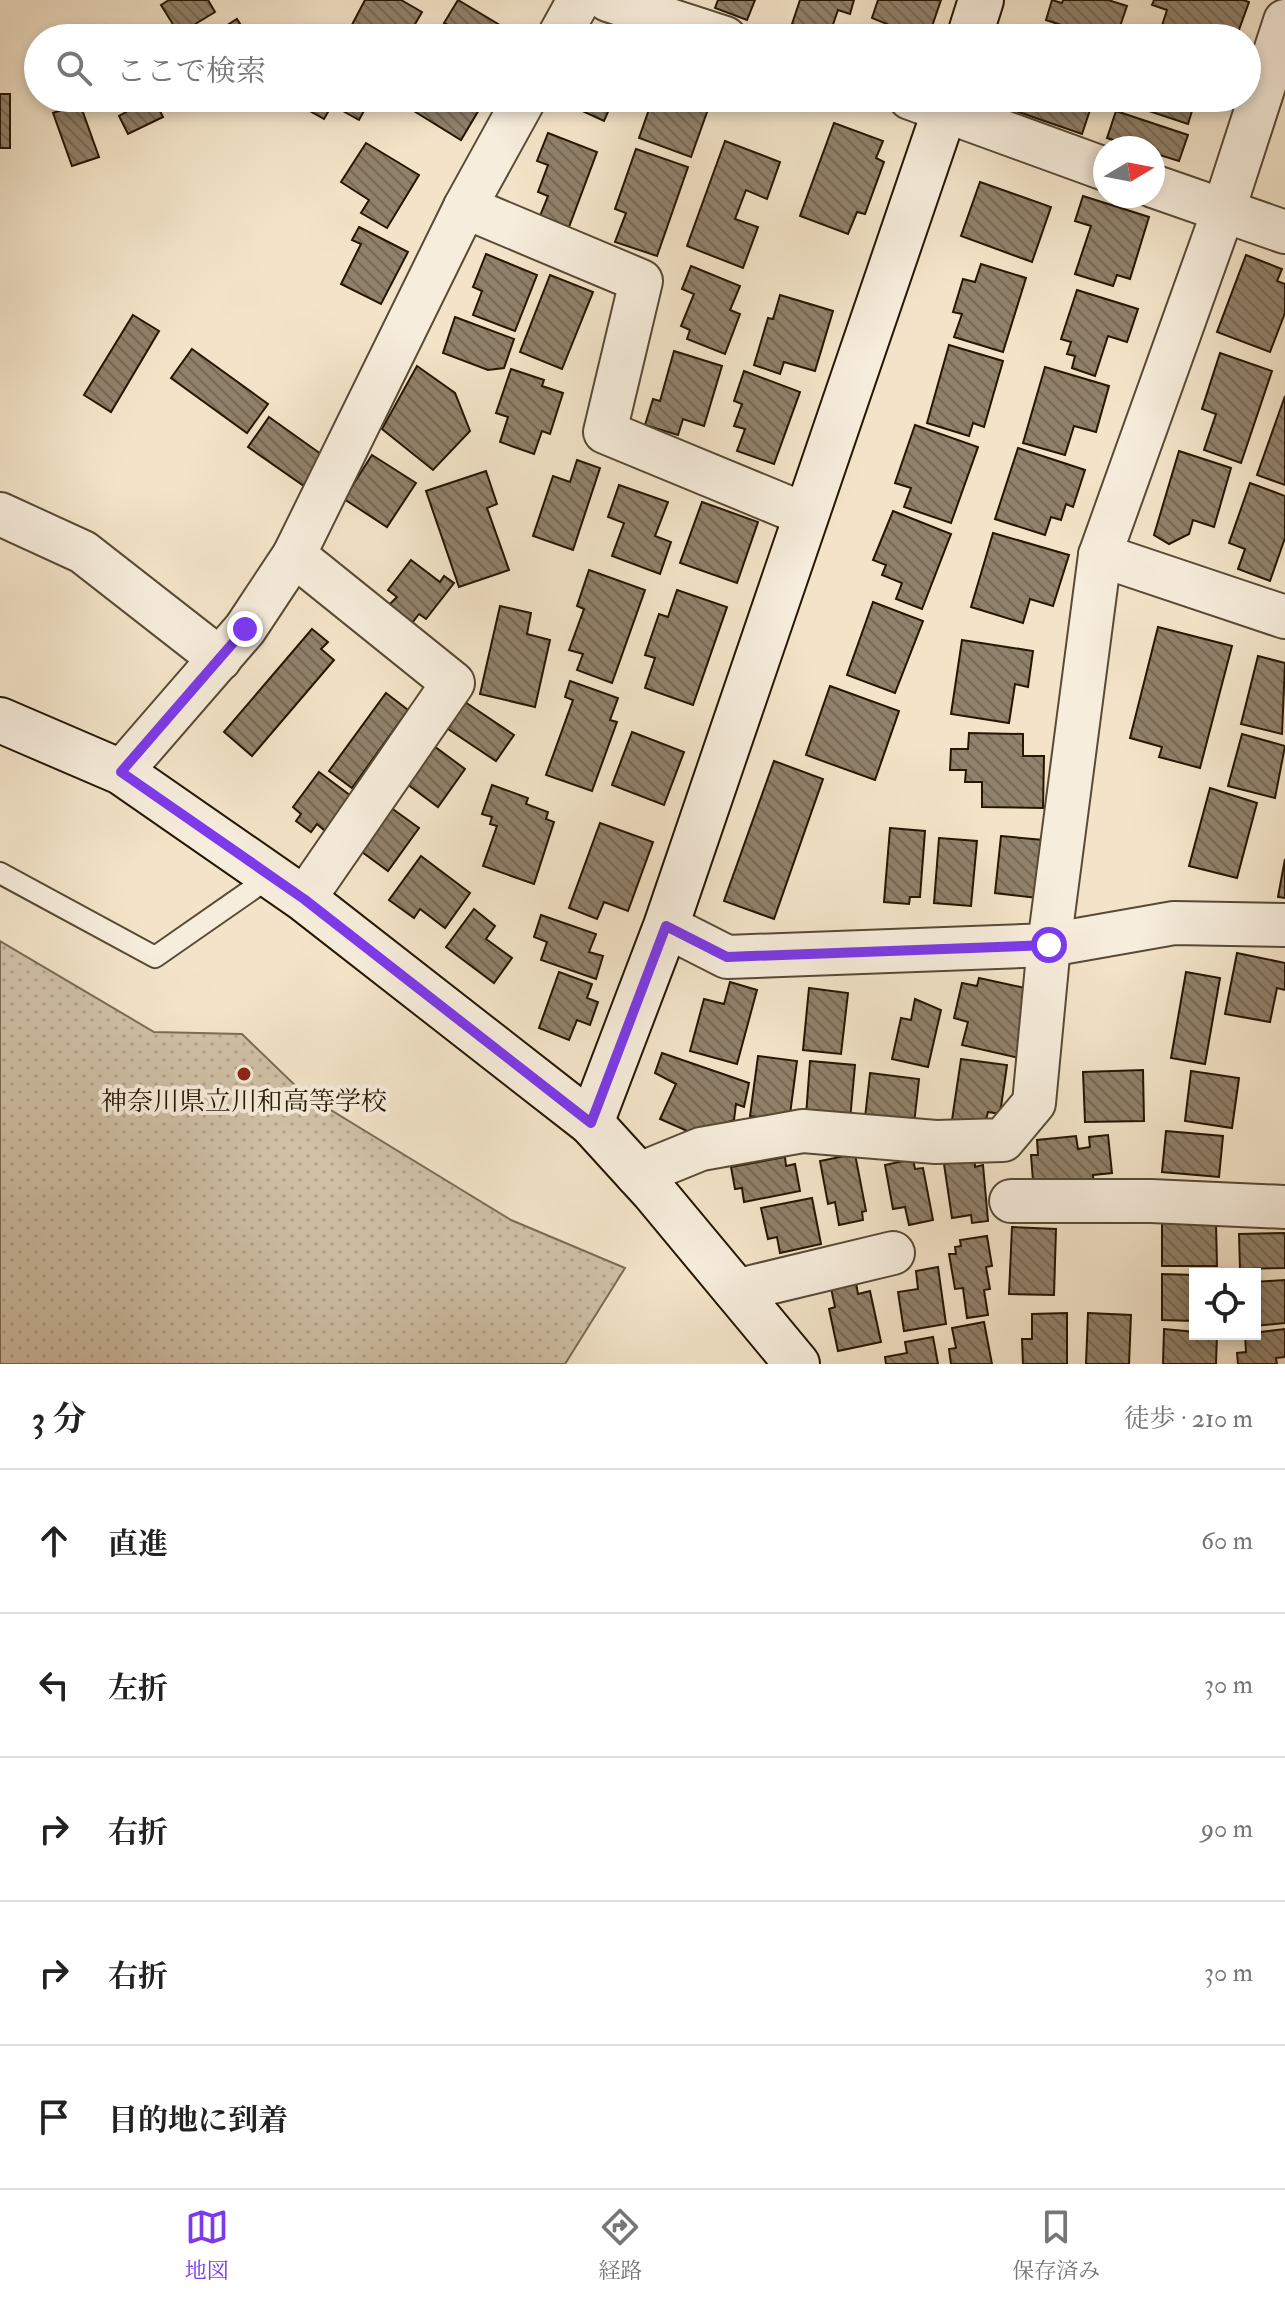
<!DOCTYPE html>
<html lang="ja">
<meta charset="utf-8">
<style>
body{margin:0;font-family:"IM FELL Double Pica","Noto Serif JP",serif;background:#f6f6f6;color:#222}
.controls{position:absolute;right:24px;bottom:24px;display:grid;overflow:hidden;border-radius:0px;box-shadow:0 4px 12px #0003}
.controls button{width:72px;height:72px;display:grid;place-items:center;padding:0;border:0;border-bottom:2px solid #e0e0e0;background:#fff;color:#222;font:40px sans-serif}
.compass{position:absolute;left:1093px;top:136px;width:72px;height:72px;border-radius:50%;background:#fff;box-shadow:0 4px 12px #0003;rotate:80deg}
.stop{position:absolute;width:24px;height:24px;margin:-18px;border:6px solid #7c3aed;border-radius:50%;background:#fff}
.stop.end{background:#7c3aed;border-color:#fff;box-shadow:0 2px 8px #0008}
.list{margin:0;padding:0;list-style:none}
h2{display:flex;justify-content:space-between;align-items:center;height:104px;margin:0;padding:0 32px;font-size:34px}
h2 small{font-size:26px;font-weight:400;color:#767676}
.list li{display:grid;grid-template-columns:52px 1fr auto;gap:24px;align-items:center;box-sizing:border-box;height:144px;padding:0 32px;border-top:2px solid #e0e0e0}
.list b{display:block;font-size:30px;white-space:nowrap}
.list em{font-size:26px;font-style:normal;color:#767676}
.icon{flex:none;width:44px;height:44px;fill:none;stroke:currentColor;stroke-width:2;stroke-linecap:round;stroke-linejoin:round}
.map{position:relative;flex:none;width:1285px;height:1364px;overflow:hidden}
.search{position:absolute;background:#fff;box-shadow:0 4px 12px #0003;left:24px;right:24px;top:24px;height:88px;display:flex;align-items:center;gap:20px;box-sizing:border-box;padding:0 28px;border-radius:44px;color:#767676;font-size:30px}
.sheet{height:824px;background:#fff}
nav{display:flex;justify-content:space-around;align-items:center;box-sizing:border-box;height:112px;border-top:2px solid #e0e0e0;background:#fff;font-size:22px;color:#767676}
nav a{display:grid;justify-items:center;gap:4px}
nav .on{color:#7c3aed}
.map>svg:first-child{display:block}
.grass{fill:url(#grass-dots);stroke:#7a6c55;stroke-width:2}
.building{fill:url(#building-back-hatch);stroke:#251603;stroke-width:2}
.lines{fill:none;stroke-linecap:round;stroke-linejoin:round}
.lane-casing{stroke:#584a34;stroke-width:24}
.street-casing{stroke:#584a34;stroke-width:46}
.secondary-casing{stroke:#251603;stroke-width:48}
.lane{stroke:#f7eddc;stroke-width:20}
.street{stroke:#f7eddc;stroke-width:42}
.secondary{stroke:#f7eddc;stroke-width:44}
.route{stroke:#7c3aed;stroke-width:10}
.poi-dot{fill:#8f2418;stroke:#f7eddc;stroke-width:3}
.labels{text-anchor:middle;dominant-baseline:central;stroke-width:8;stroke-linejoin:round;paint-order:stroke}
.poi-label{font-size:26px;fill:#251603;stroke:#f7eddc}
</style>
<div class="map">
<svg width="1285" height="1364" viewBox="0 0 1285 1364">
<defs>
<pattern id="grass-dots" width="8" height="8" patternUnits="userSpaceOnUse" patternTransform="scale(2)"><rect width="8" height="8" fill="#d0c1a7"/><path d="M2 2h.1M6 6h.1" fill="none" stroke="#b2a58e" stroke-width="1.8" stroke-linecap="round"/></pattern>
<pattern id="building-back-hatch" width="6" height="6" patternUnits="userSpaceOnUse" patternTransform="scale(2)"><rect width="6" height="6" fill="#90816a"/><path d="M-1 5l2 2M0 0l6 6M5-1l2 2" fill="none" stroke="#756955"/></pattern>
</defs>
<rect width="100%" height="100%" fill="#f3e4c9"/>
<filter id="stains"><feTurbulence type="fractalNoise" baseFrequency=".0025" numOctaves="4"/><feColorMatrix values="0 0 0 0 .2 0 0 0 0 .09 0 0 0 0 .02 0 0 0 .5 -.17"/></filter>
<radialGradient id="worn" r=".72"><stop offset=".6" stop-color="#630" stop-opacity="0"/><stop offset="1" stop-color="#630" stop-opacity=".3"/></radialGradient>
<!-- grass -->
<polygon class="grass" points="0,941 154,1032 242,1034 303,1093 511,1220 625,1268 565,1364 0,1364"/>
<!-- building -->
<g class="building">
<polygon points="169,0 208,0 215,12 179,34 161,5"/>
<polygon points="365,0 401,0 422,12 407,38 345,38"/>
<polygon points="458,0 513,33 510,38 455,38 459,31 444,23"/>
<polygon points="718,0 755,0 747,20 715,8"/>
<polygon points="800,0 854,0 850,14 838,10 829,36 792,24"/>
<polygon points="878,0 941,0 928,38 882,38 887,24 872,18"/>
<polygon points="1052,0 1062,3 1063,0 1108,0 1127,6 1116,38 1101,38 1046,20"/>
<polygon points="1154,0 1243,0 1249,2 1236,38 1158,38 1167,10 1152,5"/>
<polygon points="237,19 249,38 207,38"/>
<polygon points="105,25 111,38 75,38"/>
<polygon points="1020,29 1046,38 1017,38"/>
<rect x="0" y="94" width="10" height="54"/>
<polygon points="119,98 160,98 155,101 163,117 128,134 119,116 126,112"/>
<polygon points="293,98 371,98 359,120 332,105 324,119 292,101"/>
<polygon points="415,98 486,98 461,140 409,108"/>
<polygon points="568,98 614,98 604,121 565,103"/>
<polygon points="653,98 712,98 691,157 639,138"/>
<polygon points="1011,98 1094,98 1082,134 1007,108"/>
<polygon points="1120,98 1196,98 1188,124 1119,101"/>
<polygon points="80,104 99,157 72,166 53,113"/>
<polygon points="1116,111 1188,135 1179,161 1153,153 1153,148 1138,148 1107,138"/>
<polygon points="834,123 883,141 876,158 884,162 865,214 857,212 848,234 800,216"/>
<polygon points="548,133 597,152 569,227 540,216 548,196 538,192 548,165 537,161"/>
<polygon points="725,141 780,162 767,199 746,190 735,219 758,227 743,268 687,246"/>
<polygon points="366,143 419,175 387,228 361,213 369,200 341,182"/>
<polygon points="636,149 688,167 657,256 615,242 626,213 615,209"/>
<polygon points="980,182 1051,207 1032,262 961,236"/>
<polygon points="1083,196 1149,217 1130,279 1117,275 1113,286 1075,274 1091,226 1075,221"/>
<polygon points="359,227 408,252 381,304 341,284 361,244 352,240"/>
<polygon points="486,254 537,275 515,331 473,315 482,291 473,287"/>
<polygon points="1246,255 1282,269 1277,281 1285,284 1285,313 1270,352 1217,332"/>
<polygon points="981,264 1026,278 1003,352 954,337 962,314 953,312 963,279 975,282"/>
<polygon points="691,266 740,286 730,310 740,314 725,354 687,339 690,330 681,326 694,294 682,289"/>
<polygon points="550,275 593,292 562,369 520,352"/>
<polygon points="1077,290 1138,309 1127,342 1108,336 1095,376 1072,368 1075,356 1067,354 1071,342 1061,339"/>
<polygon points="780,295 833,311 815,371 784,362 780,374 754,365 768,318 773,319"/>
<polygon points="133,315 159,331 111,412 84,395"/>
<polygon points="455,317 514,339 504,368 488,370 443,353"/>
<polygon points="949,345 1003,361 984,427 973,423 969,436 927,423"/>
<polygon points="192,349 268,404 247,433 171,378"/>
<polygon points="674,351 722,366 704,426 683,419 678,435 645,425 653,399 660,401"/>
<polygon points="1220,353 1272,371 1241,463 1204,450 1216,414 1202,409"/>
<polygon points="417,366 455,393 470,431 433,470 382,429"/>
<polygon points="1045,367 1109,386 1096,432 1074,426 1065,455 1023,443"/>
<polygon points="511,369 544,380 542,386 563,393 550,434 542,431 534,454 500,442 508,417 496,413"/>
<polygon points="744,371 800,392 774,464 737,451 745,429 734,426 742,404 734,401"/>
<polygon points="1285,396 1285,485 1257,475"/>
<polygon points="269,417 325,457 304,486 248,447"/>
<polygon points="915,425 978,447 951,523 904,507 911,488 895,483"/>
<polygon points="1018,448 1085,470 1073,507 1066,504 1061,520 1051,517 1045,535 995,519"/>
<polygon points="1179,451 1231,468 1214,527 1193,520 1189,534 1169,544 1154,535"/>
<polygon points="372,455 416,483 387,527 344,499"/>
<polygon points="577,460 600,468 573,550 533,536 553,476 570,482"/>
<polygon points="486,471 497,504 487,508 509,570 459,587 426,491"/>
<polygon points="1250,483 1285,496 1285,538 1270,581 1238,569 1245,549 1229,543"/>
<polygon points="619,485 668,502 655,536 671,542 660,574 612,556 624,523 608,517"/>
<polygon points="702,502 758,522 737,583 680,563"/>
<polygon points="893,511 951,534 922,609 896,599 902,583 882,575 886,565 873,560"/>
<polygon points="993,533 1069,555 1053,606 1030,599 1023,623 971,607"/>
<polygon points="411,560 440,582 444,576 454,583 426,619 419,614 412,623 389,605 397,597 388,590"/>
<polygon points="589,570 645,590 612,683 577,670 583,654 569,650 584,609 577,606"/>
<polygon points="677,590 727,607 693,705 645,688 655,658 645,655 659,614 668,617"/>
<polygon points="873,602 923,621 895,693 847,675"/>
<polygon points="500,606 531,613 527,634 550,640 535,707 480,694"/>
<polygon points="1158,627 1232,646 1200,768 1159,757 1162,747 1130,738"/>
<polygon points="312,629 328,642 321,649 334,660 252,756 224,732"/>
<polygon points="962,640 1033,651 1028,687 1015,684 1009,723 951,714"/>
<polygon points="1258,656 1285,663 1282,734 1241,724"/>
<polygon points="570,681 618,698 610,720 617,722 592,791 546,775 573,700 565,697"/>
<polygon points="830,686 899,711 875,780 806,755"/>
<polygon points="386,693 408,710 352,788 329,771"/>
<polygon points="465,702 514,735 496,761 448,729"/>
<polygon points="632,732 684,752 664,805 612,785"/>
<polygon points="969,733 1023,734 1023,756 1044,756 1043,808 982,807 982,782 965,782 966,770 950,770 951,749 968,749"/>
<polygon points="1242,734 1285,746 1275,798 1228,786"/>
<polygon points="434,746 465,769 438,807 407,784"/>
<polygon points="774,761 823,779 774,919 724,901"/>
<polygon points="319,772 351,796 325,831 317,824 311,832 296,821 301,814 293,807"/>
<polygon points="492,785 528,798 526,804 548,812 546,819 554,822 534,884 483,866 497,826 490,824 492,817 482,814"/>
<polygon points="1210,788 1257,803 1237,878 1189,866"/>
<polygon points="390,807 419,828 388,871 358,849"/>
<polygon points="600,823 653,842 628,911 604,902 597,919 569,908"/>
<polygon points="890,828 925,831 920,897 910,897 909,904 884,902"/>
<polygon points="1001,836 1043,840 1037,898 995,893"/>
<polygon points="939,838 977,841 971,906 934,903"/>
<polygon points="421,856 470,893 445,928 420,909 414,918 389,900"/>
<polygon points="1285,859 1285,898 1278,897"/>
<polygon points="474,909 495,926 486,939 512,958 494,983 446,947"/>
<polygon points="541,915 596,934 589,952 603,956 596,979 541,960 547,942 534,937"/>
<polygon points="1237,953 1285,963 1285,990 1277,988 1270,1022 1225,1014"/>
<polygon points="559,972 592,984 587,998 598,1002 590,1025 577,1020 569,1040 539,1028"/>
<polygon points="1186,972 1220,978 1205,1064 1171,1058"/>
<polygon points="979,978 1034,990 1019,1058 962,1045 968,1022 954,1018 962,983 977,986"/>
<polygon points="730,982 757,990 737,1064 690,1051 704,999 724,1004"/>
<polygon points="809,988 848,993 841,1054 803,1050"/>
<polygon points="915,999 941,1010 928,1067 892,1059 901,1018 911,1020"/>
<polygon points="662,1053 749,1083 744,1107 736,1104 734,1120 694,1134 660,1119 676,1084 655,1073"/>
<polygon points="758,1056 797,1061 789,1122 750,1116"/>
<polygon points="961,1059 1007,1065 1000,1114 988,1112 985,1124 952,1120"/>
<polygon points="810,1061 855,1065 850,1120 806,1116"/>
<polygon points="1143,1070 1144,1121 1085,1122 1083,1072"/>
<polygon points="1191,1071 1239,1078 1232,1128 1185,1121"/>
<polygon points="870,1073 919,1079 914,1124 865,1118"/>
<polygon points="1166,1131 1223,1136 1219,1177 1162,1172"/>
<polygon points="1108,1135 1112,1173 1093,1175 1094,1188 1034,1194 1031,1155 1038,1155 1037,1140 1076,1136 1078,1149 1090,1147 1089,1137"/>
<polygon points="855,1154 866,1211 862,1212 863,1220 839,1225 835,1202 828,1204 820,1161"/>
<polygon points="785,1157 786,1166 795,1164 800,1191 744,1202 742,1188 735,1189 731,1167"/>
<polygon points="913,1159 915,1169 923,1168 933,1220 909,1225 905,1207 893,1209 885,1165"/>
<polygon points="975,1159 975,1167 983,1165 988,1221 972,1223 971,1215 952,1218 944,1164"/>
<polygon points="812,1198 821,1244 780,1253 777,1237 768,1239 761,1208"/>
<polygon points="1162,1222 1216,1222 1217,1266 1162,1266"/>
<polygon points="1012,1227 1056,1229 1054,1295 1009,1294"/>
<polygon points="1285,1233 1285,1268 1240,1269 1239,1234"/>
<polygon points="987,1236 992,1266 986,1267 990,1289 984,1290 988,1315 967,1318 963,1288 955,1289 949,1254 956,1254 955,1247 961,1246 960,1240"/>
<polygon points="938,1267 946,1324 904,1331 898,1292 918,1289 916,1271"/>
<polygon points="1162,1274 1195,1275 1195,1321 1162,1320"/>
<polygon points="1285,1280 1285,1323 1255,1326 1255,1282"/>
<polygon points="856,1283 858,1294 870,1291 881,1342 838,1351 829,1309 835,1307 831,1288"/>
<polygon points="1067,1313 1067,1364 1023,1364 1022,1339 1032,1339 1032,1314"/>
<polygon points="1088,1313 1131,1315 1129,1364 1086,1364"/>
<polygon points="984,1322 992,1364 951,1364 949,1349 956,1348 952,1328"/>
<polygon points="1164,1329 1217,1334 1216,1364 1163,1364"/>
<polygon points="1285,1329 1285,1357 1276,1358 1277,1364 1238,1364 1237,1353 1246,1352 1245,1334"/>
<polygon points="933,1337 938,1364 886,1364 885,1357 907,1353 905,1342"/>
</g>
<g class="lines">
<defs>
<polyline id="lane" points="0,873 155,957 270,877"/>
<g id="street">
<polyline points="608,0 725,38"/>
<polyline points="558,38 579,0"/>
<polyline points="910,98 1105,169"/>
<polyline points="1153,186 1285,232"/>
<polyline points="465,207 641,281 605,432 806,515"/>
<polyline points="0,514 83,552 220,659"/>
<polyline points="294,555 453,683 304,899"/>
<polyline points="1100,555 1285,617"/>
<polyline points="121,772 245,629 294,555 465,207 525,98"/>
<polyline points="666,926 727,957 1049,945 1174,923 1285,925"/>
<polyline points="637,1175 701,1149 803,1131 936,1142 1003,1140 1034,1103 1049,945 1100,555 1223,212 1285,21"/>
<polyline points="1011,1201 1151,1201 1285,1207"/>
<polyline points="735,1291 893,1253"/>
</g>
<g id="secondary">
<polyline points="969,38 981,0"/>
<polyline points="0,720 121,772 304,899 591,1123 653,1191 797,1364"/>
<polyline points="591,1123 666,926 949,98"/>
</g>
</defs>
<!-- lane casing -->
<use href="#lane" class="lane-casing"/>
<!-- street casing -->
<use href="#street" class="street-casing"/>
<!-- secondary casing -->
<use href="#secondary" class="secondary-casing"/>
<!-- lane -->
<use href="#lane" class="lane"/>
<!-- street -->
<use href="#street" class="street"/>
<!-- secondary -->
<use href="#secondary" class="secondary"/>
</g>
<g class="lines">
<!-- route -->
<polyline class="route" points="245,629 121,772 304,899 591,1123 666,926 727,957 1049,945"/>
</g>
<!-- markers -->
<circle class="poi-dot" cx="244" cy="1074" r="8"/>
<g class="labels">
<!-- poi labels -->
<g class="poi-label">
<text x="244" y="1102">神奈川県立川和高等学校</text>
</g>
</g>
<rect width="100%" height="100%" filter="url(#stains)"/>
<rect width="100%" height="100%" fill="url(#worn)"/>
</svg>
<div class="controls">
<button><svg class="icon" aria-label="locate" viewBox="0 0 24 24"><circle cx="12" cy="12" r="6"/><path d="M12 2v4M12 18v4M2 12h4M18 12h4"/></svg></button>
</div>
<svg class="compass" viewBox="-18 -18 36 36"><path d="M0-13l5 13h-10z" fill="#e53935"/><path d="M0 13l5-13h-10z" fill="#767676"/></svg>
<div class="stop" style="left:1049px;top:945px"></div>
<div class="stop end" style="left:245px;top:629px"></div>
<div class="search"><svg class="icon" aria-label="search" viewBox="0 0 24 24"><circle cx="10" cy="10" r="6"/><path d="M15 15l6 6"/></svg>ここで検索</div>
</div>
<section class="sheet">
<h2>3 分<small>徒歩 · 210 m</small></h2>
<ul class="list">
<li><svg class="icon" aria-label="ahead" viewBox="0 0 24 24"><path d="M12 20V5M6 11l6-6 6 6"/></svg><div><b>直進</b></div><em>60 m</em></li>
<li><svg class="icon" aria-label="left" viewBox="0 0 24 24"><path d="M17 20v-9H6M10 6l-5 5 5 5"/></svg><div><b>左折</b></div><em>30 m</em></li>
<li><svg class="icon" aria-label="right" viewBox="0 0 24 24"><path d="M7 20v-9h11M14 6l5 5-5 5"/></svg><div><b>右折</b></div><em>90 m</em></li>
<li><svg class="icon" aria-label="right" viewBox="0 0 24 24"><path d="M7 20v-9h11M14 6l5 5-5 5"/></svg><div><b>右折</b></div><em>30 m</em></li>
<li><svg class="icon" aria-label="arrive" viewBox="0 0 24 24"><path d="M6 21V4h12l-3 4 3 4H6"/></svg><div><b>目的地に到着</b></div></li>
</ul>
</section>
<nav>
<a class="on"><svg class="icon" aria-label="map" viewBox="0 0 24 24"><path d="M3 6l6-2 6 2 6-2v14l-6 2-6-2-6 2zM9 4v14M15 6v14"/></svg>地図</a>
<a><svg class="icon" aria-label="directions" viewBox="0 0 24 24"><path d="M12 3l9 9-9 9-9-9zM9 14v-3h6M13 9l2 2-2 2"/></svg>経路</a>
<a><svg class="icon" aria-label="saved" viewBox="0 0 24 24"><path d="M7 4h10v16l-5-4-5 4z"/></svg>保存済み</a>
</nav>
